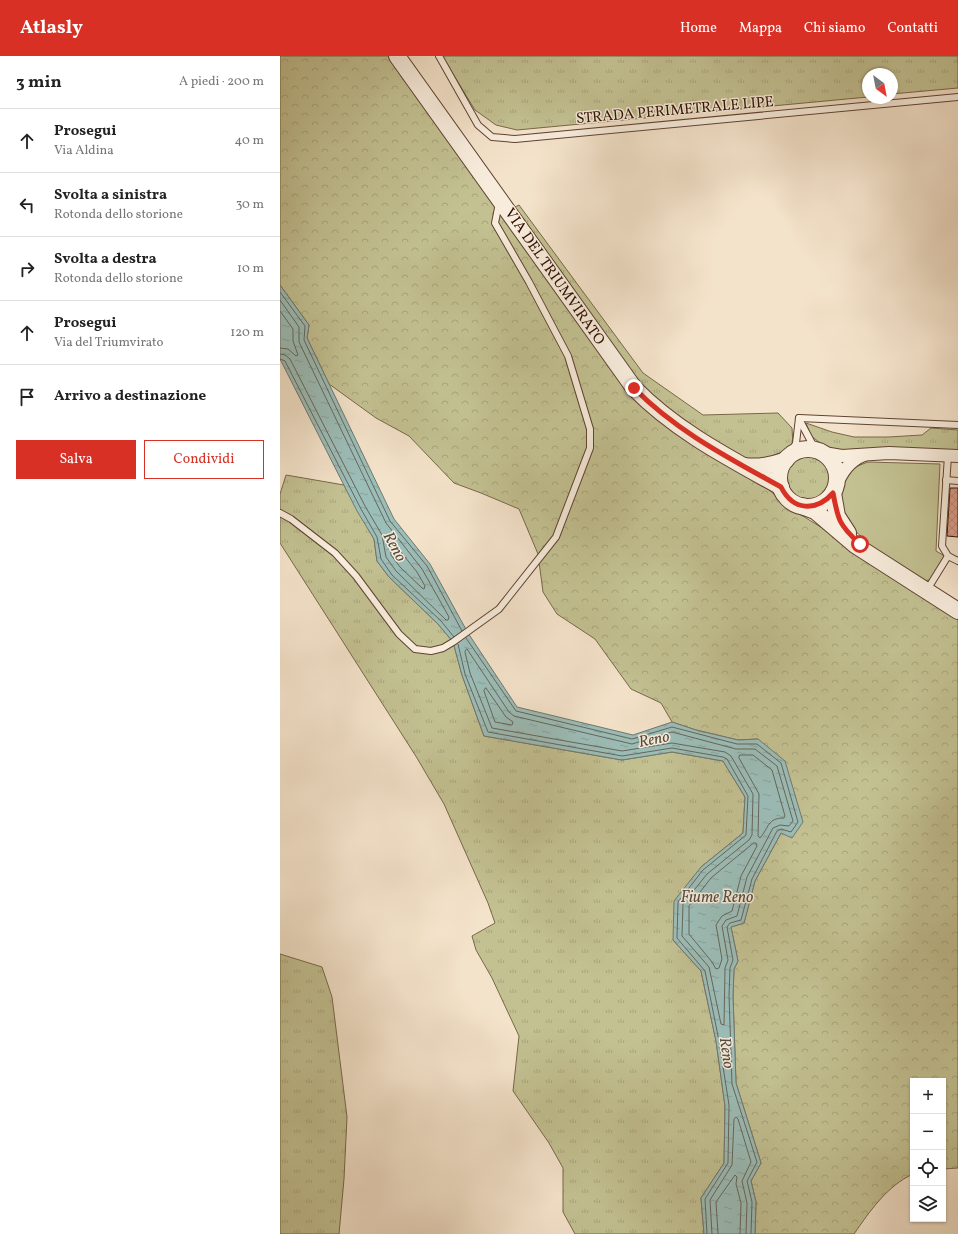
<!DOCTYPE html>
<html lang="it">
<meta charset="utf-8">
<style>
body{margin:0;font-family:Vollkorn,serif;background:#f6f6f6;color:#222}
.controls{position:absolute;right:12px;bottom:12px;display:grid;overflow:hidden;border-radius:0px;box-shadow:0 1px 3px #0004}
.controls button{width:36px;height:36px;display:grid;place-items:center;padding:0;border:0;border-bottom:1px solid #e0e0e0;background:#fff;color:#222;font:20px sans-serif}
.compass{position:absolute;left:582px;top:12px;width:36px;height:36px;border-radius:50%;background:#fff;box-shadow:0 1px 3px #0004;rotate:148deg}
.stop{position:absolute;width:12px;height:12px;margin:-9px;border:3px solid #d93025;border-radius:50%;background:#fff}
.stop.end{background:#d93025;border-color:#fff;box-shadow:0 1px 4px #0008}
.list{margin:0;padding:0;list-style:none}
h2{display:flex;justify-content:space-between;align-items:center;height:52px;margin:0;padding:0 16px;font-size:17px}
h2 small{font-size:13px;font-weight:400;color:#767676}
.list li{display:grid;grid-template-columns:26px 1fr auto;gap:12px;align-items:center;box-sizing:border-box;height:64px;padding:0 16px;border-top:1px solid #e0e0e0}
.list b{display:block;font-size:15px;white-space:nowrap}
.list p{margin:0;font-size:13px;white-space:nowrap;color:#767676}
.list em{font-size:13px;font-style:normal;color:#767676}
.actions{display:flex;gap:8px;padding:12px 16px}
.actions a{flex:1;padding:9px 0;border:1px solid #d93025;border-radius:0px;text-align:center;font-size:14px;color:#d93025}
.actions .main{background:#d93025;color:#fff}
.icon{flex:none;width:22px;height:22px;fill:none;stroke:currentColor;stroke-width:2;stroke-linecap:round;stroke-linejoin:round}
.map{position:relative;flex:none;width:678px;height:1178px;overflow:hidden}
header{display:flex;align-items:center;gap:24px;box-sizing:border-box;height:56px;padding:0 20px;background:#d93025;color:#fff}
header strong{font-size:19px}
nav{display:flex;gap:22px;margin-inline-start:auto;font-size:14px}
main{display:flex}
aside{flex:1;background:#fff}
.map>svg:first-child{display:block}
.grass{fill:url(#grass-tufts);stroke:#786849}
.forest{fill:url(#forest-crowns);stroke:#786849}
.park{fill:#c3c192;stroke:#786849}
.water{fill:url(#water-ripples);stroke:#70786f}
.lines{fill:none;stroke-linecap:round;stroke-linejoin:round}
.shore{stroke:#65665c;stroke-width:1}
.building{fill:url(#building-cross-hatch);stroke:#2e0e00}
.service-casing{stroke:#604333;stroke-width:8}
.minor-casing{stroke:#604333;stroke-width:14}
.tertiary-casing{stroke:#604333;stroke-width:18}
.service{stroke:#f8eddd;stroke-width:6}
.minor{stroke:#f8eddd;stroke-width:12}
.tertiary{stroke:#f8eddd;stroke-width:16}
.route{stroke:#d93025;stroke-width:5}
.labels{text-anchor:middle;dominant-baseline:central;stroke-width:3;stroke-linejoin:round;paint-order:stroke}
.street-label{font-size:15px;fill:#2e0e00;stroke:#f8eddd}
.water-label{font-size:16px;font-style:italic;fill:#544c41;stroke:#f8eddd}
</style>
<header>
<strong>Atlasly</strong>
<nav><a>Home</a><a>Mappa</a><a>Chi siamo</a><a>Contatti</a></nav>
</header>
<main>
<aside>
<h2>3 min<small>A piedi · 200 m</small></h2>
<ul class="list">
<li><svg class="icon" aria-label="ahead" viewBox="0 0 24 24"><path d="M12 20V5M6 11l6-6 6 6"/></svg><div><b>Prosegui</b><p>Via Aldina</p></div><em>40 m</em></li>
<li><svg class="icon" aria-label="left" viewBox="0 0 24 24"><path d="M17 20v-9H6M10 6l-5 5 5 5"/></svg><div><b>Svolta a sinistra</b><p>Rotonda dello storione</p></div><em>30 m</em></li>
<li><svg class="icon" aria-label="right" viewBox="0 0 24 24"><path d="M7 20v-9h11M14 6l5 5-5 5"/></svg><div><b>Svolta a destra</b><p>Rotonda dello storione</p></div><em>10 m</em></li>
<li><svg class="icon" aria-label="ahead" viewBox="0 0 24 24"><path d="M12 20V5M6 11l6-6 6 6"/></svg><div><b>Prosegui</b><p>Via del Triumvirato</p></div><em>120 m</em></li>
<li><svg class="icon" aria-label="arrive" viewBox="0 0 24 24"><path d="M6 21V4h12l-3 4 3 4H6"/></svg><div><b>Arrivo a destinazione</b></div></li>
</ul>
<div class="actions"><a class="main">Salva</a><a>Condividi</a></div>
</aside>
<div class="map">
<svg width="678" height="1178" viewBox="0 0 678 1178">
<defs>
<pattern id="grass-tufts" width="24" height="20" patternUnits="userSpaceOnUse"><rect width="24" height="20" fill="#c3c192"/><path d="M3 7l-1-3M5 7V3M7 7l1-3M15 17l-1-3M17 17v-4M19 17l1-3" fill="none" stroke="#a8a57c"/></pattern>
<pattern id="forest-crowns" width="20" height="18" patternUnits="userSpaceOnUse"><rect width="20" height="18" fill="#c3c192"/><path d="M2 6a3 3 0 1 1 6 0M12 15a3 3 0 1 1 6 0" fill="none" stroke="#a8a57c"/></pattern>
<pattern id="water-ripples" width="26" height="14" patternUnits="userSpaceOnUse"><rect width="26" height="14" fill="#9cbeb9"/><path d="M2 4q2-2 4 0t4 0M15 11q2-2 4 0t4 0" fill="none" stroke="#87a29d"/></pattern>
<pattern id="building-cross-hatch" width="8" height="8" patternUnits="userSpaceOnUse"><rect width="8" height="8" fill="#db9c8a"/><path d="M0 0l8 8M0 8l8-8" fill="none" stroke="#bc8575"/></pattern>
</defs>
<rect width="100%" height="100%" fill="#f4e3cb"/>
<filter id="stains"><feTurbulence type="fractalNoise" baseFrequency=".005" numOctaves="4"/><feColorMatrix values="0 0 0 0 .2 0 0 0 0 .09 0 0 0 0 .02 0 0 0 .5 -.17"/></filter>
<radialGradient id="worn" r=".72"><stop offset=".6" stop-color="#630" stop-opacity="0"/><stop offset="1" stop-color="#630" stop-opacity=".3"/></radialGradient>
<!-- grass -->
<g class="grass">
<polygon points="162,0 678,0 678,32 612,38 612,18 588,18 588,41 237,74 216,69 195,54"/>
<polygon points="239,149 363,317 423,359 498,357 512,372 513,389 503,400 470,405 454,398 408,368 371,342 339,301 235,151"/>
<polygon points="526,367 552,376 574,381 608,381 642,379 651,372 678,374 678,394 558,396 547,392 531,380"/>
<circle cx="528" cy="421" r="23"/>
<polygon points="6,419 64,429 94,483 97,505 109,521 158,568 173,586 182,619 204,680 342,704 392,696 443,705 465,741 463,777 421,811 393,884 421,915 436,985 445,1050 444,1107 421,1142 424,1178 295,1178 283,1156 283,1112 269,1087 233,1035 239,980 212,922 196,894 192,880 215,867 208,847 164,748 137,702 0,487 0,438"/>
<polygon points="0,898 42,911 52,941 67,1061 64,1123 59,1178 0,1178"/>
</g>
<!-- forest -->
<path class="forest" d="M0,0h110l68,93 33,53 19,21 107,152 146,109 25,23 111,68 59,32v561l-15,1v-88h-30v93c-26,12 -43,37 -59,60h-99l1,-32 -5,-21 10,-18 -25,-80 -3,-87 1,-27 4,-8 -7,-34 13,-4 11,-42 26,-48 -23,-94 -20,1 -42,-10 -24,-8 -11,-19 -30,-14 -36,-50 -38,-25 -14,-22 -5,-38 -19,-45 -38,-16 -27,-10 -45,-47 -33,-18 -47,-34 -22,-46 2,-13 -29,-40z"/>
<!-- park -->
<path class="park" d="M588,406l72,2 -4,87 7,4 1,2 -14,23 -8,1c-28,-18 -70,-42 -82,-75 -3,-6 0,-15 3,-21 6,-16 9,-17 25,-23z"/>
<!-- water -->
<polygon class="water" points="0,229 29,269 27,282 114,463 150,508 188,577 237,651 353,679 392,666 416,674 458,684 478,683 505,705 523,766 512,782 501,777 475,825 464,867 451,871 458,905 454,913 453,940 456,1027 481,1107 471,1125 476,1146 475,1178 424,1178 421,1142 444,1107 445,1050 436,985 421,915 393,884 394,845 421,811 463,777 465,741 443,705 392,696 342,704 204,680 182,619 173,586 158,568 109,521 97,505 94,483 77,455 0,303"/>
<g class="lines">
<!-- shore -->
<g class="shore">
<polyline points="0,236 25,270 24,284 110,465 147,510 182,575"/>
<polyline points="0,244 19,271 19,286 106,467 142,513 169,561 168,564 166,564 116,515 106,501 102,479 85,450 10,303 5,299 0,298"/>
<polyline points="0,255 13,273 13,285 18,299 16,300 8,293 0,292"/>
<polyline points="0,303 5,305 81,453 97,481 101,503 112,519 161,565 174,581"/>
<polygon points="112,485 137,516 145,530 144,533 142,532 120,511 111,499 110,487"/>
<polyline points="186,582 236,655 352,683 392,671 457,688 477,688 501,707 518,766 511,776 501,773 497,775 472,823 461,864 450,867 447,871 453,904 450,912 449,939 452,1028 477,1106 467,1125 472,1146 471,1178"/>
<polyline points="178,588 185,618 208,676 342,700 392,692 443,701 447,703 468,740 466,779 423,814 398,846 397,882 425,915 439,985 449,1049 448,1107 425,1143 427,1178"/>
<polygon points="187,593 229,656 234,660 352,688 392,676 456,693 475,693 497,710 513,765 509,770 500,769 493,772 467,821 457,860 446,864 442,870 448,904 445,912 444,969 441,968 429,911 402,880 403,848 427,818 469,784 472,779 473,738 451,700 445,696 392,687 342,695 212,672 190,617 185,596"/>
<polygon points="206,632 226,661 233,666 232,669 215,666 204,635"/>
<path d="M460,699h13l19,15 13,46 -1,2c-17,0 -15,10 -24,20l-2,-2 1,-42 -20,-36z"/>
<polygon points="474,787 476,787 477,790 461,820 452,855 442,860 436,869 442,903 439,912 436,913 432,906 409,878 409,850 431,822"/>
<polyline points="432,1178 430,1144 452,1109 454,1063 456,1061 458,1063 471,1106 462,1125 467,1147 466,1178"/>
<polyline points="438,1178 436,1146 455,1119 457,1121 456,1128 461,1147 460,1178"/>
</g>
</g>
<!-- building -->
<polygon class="building" points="670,432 678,432 678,481 667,480"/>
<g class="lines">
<defs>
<g id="service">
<polyline points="159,0 198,69 212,81 235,83 678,41"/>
<polyline points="519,362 678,369"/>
<polyline points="519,363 535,393"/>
<polyline points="511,399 516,387 519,362"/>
<polyline points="666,424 678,425"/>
<polyline points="0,457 11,463 55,497 76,520 119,578 135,593 151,595 163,592 173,586 219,553 276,481 310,392 310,373 288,300 249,226 215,167 219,147"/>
<polyline points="668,500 678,505"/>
<polyline points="647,534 668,500 662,490 668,400"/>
</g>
<g id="minor">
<polyline points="544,397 562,400 609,397 678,400"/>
<path d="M556,430c6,-14 13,-25 28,-31"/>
</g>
<g id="tertiary">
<path d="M117,0l237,332c42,43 95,70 147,99"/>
<circle cx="528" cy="422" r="29"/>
<path d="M464,410c16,2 27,-1 42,-6"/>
<polyline points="553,437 557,460 568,477"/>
<polyline points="522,450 535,455 575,489 678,555"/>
</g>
</defs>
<!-- service casing -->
<use href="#service" class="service-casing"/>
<!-- minor casing -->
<use href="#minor" class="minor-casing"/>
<!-- tertiary casing -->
<use href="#tertiary" class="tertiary-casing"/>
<!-- service -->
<use href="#service" class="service"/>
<!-- minor -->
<use href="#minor" class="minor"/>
<!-- tertiary -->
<use href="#tertiary" class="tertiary"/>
</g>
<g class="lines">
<!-- route -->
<path class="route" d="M354,332c42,43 95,70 147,99 12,24 35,25 52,6 5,27 6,32 27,51"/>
</g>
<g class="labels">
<!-- street labels -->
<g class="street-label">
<text transform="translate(395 55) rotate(-5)">STRADA PERIMETRALE LIPE</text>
<text transform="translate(274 221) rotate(55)">VIA DEL TRIUMVIRATO</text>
</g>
<!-- water labels -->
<g class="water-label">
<text transform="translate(114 491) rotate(61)">Reno</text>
<text transform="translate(374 684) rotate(-11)">Reno</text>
<text x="437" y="842">Fiume Reno</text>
<text transform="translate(446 997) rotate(82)">Reno</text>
</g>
</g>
<rect width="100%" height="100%" filter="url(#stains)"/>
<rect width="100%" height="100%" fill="url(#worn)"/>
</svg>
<div class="controls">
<button>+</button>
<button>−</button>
<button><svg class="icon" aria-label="locate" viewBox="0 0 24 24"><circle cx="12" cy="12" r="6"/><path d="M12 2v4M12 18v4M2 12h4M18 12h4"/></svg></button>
<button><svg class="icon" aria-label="layers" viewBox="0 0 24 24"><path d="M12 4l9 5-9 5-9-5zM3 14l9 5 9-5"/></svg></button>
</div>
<svg class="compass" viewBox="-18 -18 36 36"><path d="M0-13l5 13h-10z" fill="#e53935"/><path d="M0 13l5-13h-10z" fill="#767676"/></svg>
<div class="stop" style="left:580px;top:488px"></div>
<div class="stop end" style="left:354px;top:332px"></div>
</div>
</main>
